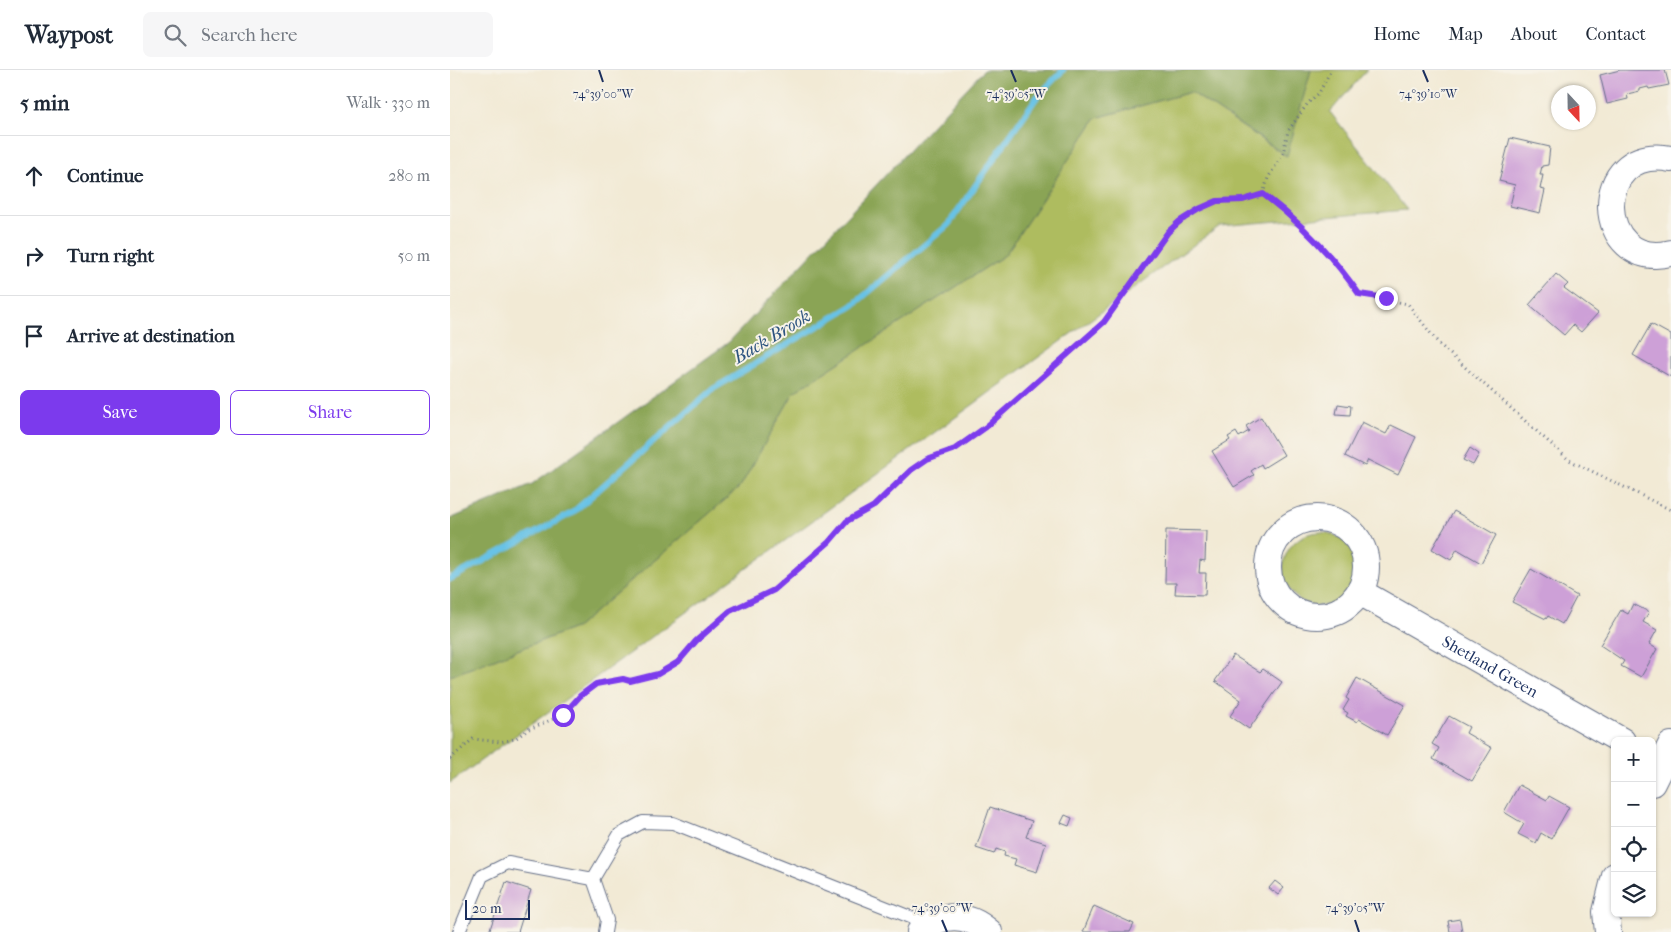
<!DOCTYPE html>
<meta charset="utf-8">
<style>
body{margin:0;font-family:"IM FELL French Canon",serif;background:#f6f6f7;color:#1f2937}
.controls{position:absolute;right:15px;bottom:15px;display:grid;overflow:hidden;border-radius:8px;box-shadow:0 1px 4px #0004}
.controls button{width:45px;height:45px;display:grid;place-items:center;padding:0;border:0;border-bottom:1px solid #e0e1e3;background:#fff;color:#1f2937;font:25px sans-serif}
.compass{position:absolute;left:1101px;top:15px;width:45px;height:45px;border-radius:50%;background:#fff;box-shadow:0 1px 4px #0004;rotate:158deg}
.scale{position:absolute;left:15px;bottom:12px;width:65px;box-sizing:border-box;padding-left:5px;border:2px solid #1b2f5e;border-top:0;font-size:14px;line-height:18px;white-space:nowrap;color:#1b2f5e;-webkit-text-stroke:4px #f7f3e8;paint-order:stroke}
.stop{position:absolute;width:15px;height:15px;margin:-11px;border:4px solid #7c3aed;border-radius:50%;background:#fff}
.stop.end{background:#7c3aed;border-color:#fff;box-shadow:0 1px 5px #0008}
.list{margin:0;padding:0;list-style:none}
h2{display:flex;justify-content:space-between;align-items:center;height:65px;margin:0;padding:0 20px;font-size:21px}
h2 small{font-size:16px;font-weight:400;color:#747a83}
.list li{display:grid;grid-template-columns:32px 1fr auto;gap:15px;align-items:center;box-sizing:border-box;height:80px;padding:0 20px;border-top:1px solid #e0e1e3}
.list b{display:block;font-size:19px;white-space:nowrap}
.list em{font-size:16px;font-style:normal;color:#747a83}
.actions{display:flex;gap:10px;padding:15px 20px}
.actions a{flex:1;padding:11px 0;border:1px solid #7c3aed;border-radius:8px;text-align:center;font-size:18px;color:#7c3aed}
.actions .main{background:#7c3aed;color:#fff}
.icon{flex:none;width:28px;height:28px;fill:none;stroke:currentColor;stroke-width:2;stroke-linecap:round;stroke-linejoin:round}
.map{position:relative;flex:none;width:1221px;height:862px;overflow:hidden}
header{display:flex;align-items:center;gap:30px;box-sizing:border-box;height:70px;padding:0 25px;background:#fff;border-bottom:1px solid #e0e1e3}
header strong{font-size:24px}
nav{display:flex;gap:28px;margin-inline-start:auto;font-size:18px}
.search{width:350px;height:45px;background:#f6f6f7;display:flex;align-items:center;gap:12px;box-sizing:border-box;padding:0 18px;border-radius:8px;color:#747a83;font-size:19px}
main{display:flex}
aside{flex:1;background:#fff}
.map>svg:first-child{display:block}
.green{fill:#aebc5e;stroke:#64765e}
.forest{fill:#8aa455;stroke:#526a5a}
.lines{fill:none;stroke-linecap:round;stroke-linejoin:round}
.stream{stroke:#68c2e6;stroke-width:6}
.building{fill:#cda0d7}
.lane-casing{stroke:#667088;stroke-width:14}
.street-casing{stroke:#667088;stroke-width:28}
.path{stroke:#667088;stroke-width:3;stroke-dasharray:1 4;stroke-linecap:butt}
.lane{stroke:#fff;stroke-width:12}
.street{stroke:#fff;stroke-width:26}
.route{stroke:#7c3aed;stroke-width:6}
.ticks{fill:none;stroke:#1b2f5e;stroke-width:2}
.labels{text-anchor:middle;dominant-baseline:central;stroke-width:4;stroke-linejoin:round;paint-order:stroke}
.street-label{font-size:16px;fill:#1b2f5e;stroke:#f7f3e8}
.water-label{font-size:18px;font-style:italic;fill:#2e5480;stroke:#f7f3e8}
.ticks-label{font-size:12px;text-anchor:middle;fill:#1b2f5e;stroke:#f7f3e8;stroke-width:4;stroke-linejoin:round;paint-order:stroke}
</style>
<header>
<strong>Waypost</strong>
<div class="search"><svg class="icon" aria-label="search" viewBox="0 0 24 24"><circle cx="10" cy="10" r="6"/><path d="M15 15l6 6"/></svg>Search here</div>
<nav><a>Home</a><a>Map</a><a>About</a><a>Contact</a></nav>
</header>
<main>
<aside>
<h2>5 min<small>Walk · 330 m</small></h2>
<ul class="list">
<li><svg class="icon" aria-label="ahead" viewBox="0 0 24 24"><path d="M12 20V5M6 11l6-6 6 6"/></svg><div><b>Continue</b></div><em>280 m</em></li>
<li><svg class="icon" aria-label="right" viewBox="0 0 24 24"><path d="M7 20v-9h11M14 6l5 5-5 5"/></svg><div><b>Turn right</b></div><em>50 m</em></li>
<li><svg class="icon" aria-label="arrive" viewBox="0 0 24 24"><path d="M6 21V4h12l-3 4 3 4H6"/></svg><div><b>Arrive at destination</b></div></li>
</ul>
<div class="actions"><a class="main">Save</a><a>Share</a></div>
</aside>
<div class="map">
<svg width="1221" height="862" viewBox="0 0 1221 862">
<rect width="100%" height="100%" fill="#f7f3e8"/>
<filter id="ink" filterUnits="userSpaceOnUse"><feTurbulence type="fractalNoise" baseFrequency=".02" numOctaves="2"/><feDisplacementMap in="SourceGraphic" scale="10" xChannelSelector="R" yChannelSelector="G"/><feConvolveMatrix kernelMatrix="1 2 1 2 8 2 1 2 1" color-interpolation-filters="sRGB"/></filter>
<filter id="wash" filterUnits="userSpaceOnUse"><feTurbulence type="fractalNoise" baseFrequency=".0096" numOctaves="4" result="noise"/><feDisplacementMap in="SourceGraphic" scale="20" xChannelSelector="R" yChannelSelector="G"/><feGaussianBlur stdDeviation="1.12" result="paint"/><feColorMatrix in="noise" values="0 0 0 0 0 0 0 0 0 0 0 0 0 0 0 0 0 1.4 0 .05"/><feComposite in="paint" operator="in"/></filter>
<g filter="url(#wash)">
<rect width="100%" height="100%" fill="#f2ead5"/>
<!-- green -->
<g class="green">
<polygon points="861,0 917,0 880,42 957,140 770,156 0,713 0,606 127,557 290,417 344,322 555,185 646,48 741,22 836,86"/>
<circle cx="870" cy="499" r="37"/>
</g>
<!-- forest -->
<polygon class="forest" points="534,0 861,0 837,86 741,22 646,48 555,185 344,322 290,417 127,557 0,606 0,449 82,414 279,272"/>
<g class="lines">
<!-- stream -->
<polyline class="stream" points="0,509 122,443 263,319 402,236 498,155 587,27 613,0"/>
</g>
<g id="blocks">
<!-- building -->
<g class="building">
<polygon points="1170,0 1215,0 1219,15 1199,19 1198,17 1190,19 1190,21 1177,24 1178,29 1157,34 1150,5"/>
<polygon points="1060,68 1100,77 1098,95 1092,96 1090,105 1093,105 1090,119 1095,120 1090,143 1060,136 1065,115 1049,111"/>
<polygon points="1106,204 1118,214 1114,218 1148,243 1131,262 1123,255 1114,265 1079,235"/>
<polygon points="1201,254 1221,265 1221,307 1183,285"/>
<polygon points="888,334 901,336 900,345 886,344"/>
<polygon points="811,347 834,385 813,398 811,394 801,401 804,405 784,417 762,381 780,370 778,367 786,362 789,367 799,361 796,356"/>
<polygon points="912,352 936,364 941,355 966,367 948,405 918,390 915,396 895,386"/>
<polygon points="1020,378 1029,384 1023,395 1013,390"/>
<polygon points="1004,441 1046,465 1031,493 1007,479 1001,490 982,479"/>
<polygon points="716,460 756,461 755,491 750,490 749,503 756,503 755,525 725,524 726,513 715,513"/>
<polygon points="1081,499 1127,526 1112,554 1098,546 1096,549 1062,532"/>
<polygon points="1183,534 1199,542 1193,552 1207,560 1199,574 1207,579 1191,607 1171,596 1174,591 1150,575 1171,540 1178,544"/>
<polygon points="783,585 810,602 813,599 832,612 799,659 780,646 791,630 765,611"/>
<polygon points="907,608 955,635 937,665 909,649 907,652 896,646 898,643 893,640 899,630 896,628"/>
<polygon points="999,646 1019,657 1016,663 1042,678 1022,711 983,689 989,678 982,674"/>
<polygon points="1069,715 1097,730 1099,726 1119,737 1101,769 1091,763 1086,773 1068,764 1074,754 1054,742"/>
<polygon points="540,737 582,751 576,767 596,773 587,802 564,795 566,789 554,786 555,782 546,779 544,784 526,778"/>
<polygon points="615,745 622,748 619,756 611,753"/>
<polygon points="825,811 834,818 828,825 819,818"/>
<polygon points="56,812 81,820 68,862 39,862"/>
<polygon points="644,836 684,854 680,862 633,862"/>
<polygon points="1010,849 1012,862 1000,862 998,851"/>
</g>
</g>
</g>
<g filter="url(#ink)">
<use href="#blocks" fill-opacity="0" stroke="#667088" stroke-width="1"/>
<g class="lines">
<defs>
<g id="lane">
<polyline points="9,862 32,806 58,793 143,809"/>
<polyline points="155,862 157,850 143,809 169,765 193,752 223,753 478,854"/>
</g>
<g id="street">
<path d="M1221,89c-83,-16 -77,113 0,94"/>
<circle cx="867" cy="497" r="49"/>
<path id="s1" d="M910,522l262,149"/>
<polyline points="1202,713 1221,675"/>
<path d="M470,862c21,-20 48,-19 69,0"/>
<polyline points="1158,862 1156,842 1165,806"/>
</g>
</defs>
<!-- lane casing -->
<use href="#lane" class="lane-casing"/>
<!-- street casing -->
<use href="#street" class="street-casing"/>
<!-- path -->
<g class="path">
<path d="M813,124c38,29 69,61 96,100l49,10 31,40 130,116 102,50"/>
<polyline points="813,124 818,108 833,84 838,61 858,33 869,23 881,0"/>
<polyline points="0,689 23,669 50,672 65,669 79,659 113,645 130,626 146,613 173,609 180,611 208,603 228,592 246,571 279,541 324,520 379,472 397,451 424,436 461,400 477,389 505,379 536,357 654,252 718,162 749,139 767,131 793,130 813,124"/>
</g>
<!-- lane -->
<use href="#lane" class="lane"/>
<!-- street -->
<use href="#street" class="street"/>
</g>
</g>
<g class="lines" filter="url(#ink)">
<!-- route -->
<path class="route" d="M113,645l17,-19 16,-12 27,-5 7,2 28,-7 20,-12 18,-21 34,-30 44,-21 55,-48 18,-21 27,-15 37,-36 16,-11 28,-10 31,-22 118,-105 64,-90 12,-11 19,-12 18,-8 26,-1 20,-6c38,29 69,61 96,100l27,4"/>
</g>
<!-- ticks -->
<path class="ticks" d="M149,0l4,12M561,0l5,12M973,0l5,12M492,850l5,12M905,850l4,12"/>
<g class="labels">
<!-- street labels -->
<g class="street-label">
<text stroke="none"><textPath href="#s1" startOffset="150">Shetland Green</textPath></text>
</g>
<!-- water labels -->
<g class="water-label">
<text transform="translate(322 267) rotate(-31)">Back Brook</text>
</g>
</g>
<g class="ticks-label">
<text x="978" y="28">74°39'10"W</text>
<text x="153" y="28">74°39'00"W</text>
<text x="566" y="28">74°39'05"W</text>
<text x="492" y="842">74°39'00"W</text>
<text x="905" y="842">74°39'05"W</text>
</g>
</svg>
<div class="controls">
<button>+</button>
<button>−</button>
<button><svg class="icon" aria-label="locate" viewBox="0 0 24 24"><circle cx="12" cy="12" r="6"/><path d="M12 2v4M12 18v4M2 12h4M18 12h4"/></svg></button>
<button><svg class="icon" aria-label="layers" viewBox="0 0 24 24"><path d="M12 4l9 5-9 5-9-5zM3 14l9 5 9-5"/></svg></button>
</div>
<svg class="compass" viewBox="-18 -18 36 36"><path d="M0-13l5 13h-10z" fill="#e53935"/><path d="M0 13l5-13h-10z" fill="#747a83"/></svg>
<div class="scale">20 m</div>
<div class="stop" style="left:113px;top:645px"></div>
<div class="stop end" style="left:936px;top:228px"></div>
</div>
</main>
